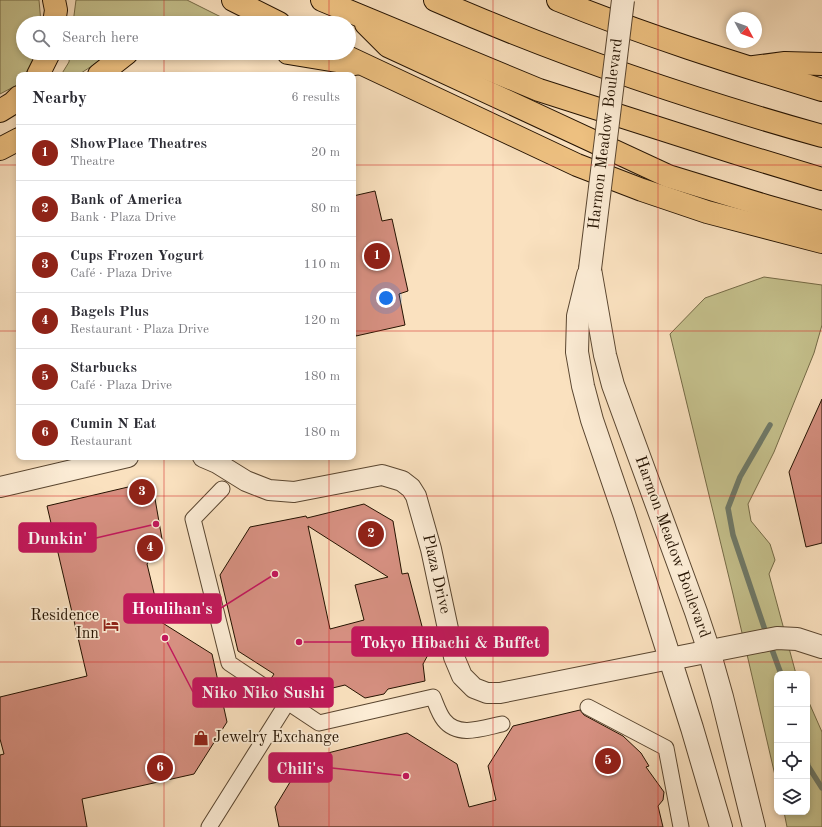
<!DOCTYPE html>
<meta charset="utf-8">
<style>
body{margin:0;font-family:"Old Standard TT",serif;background:#f2f2f3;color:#2b2b33}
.controls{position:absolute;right:12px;bottom:12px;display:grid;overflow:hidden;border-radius:8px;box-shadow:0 2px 6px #0003}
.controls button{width:36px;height:36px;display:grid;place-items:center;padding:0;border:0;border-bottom:1px solid #e1e1e2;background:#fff;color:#2b2b33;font:20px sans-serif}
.compass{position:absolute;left:726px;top:12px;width:36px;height:36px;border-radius:50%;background:#fff;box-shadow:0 2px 6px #0003;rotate:131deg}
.you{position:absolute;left:386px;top:298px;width:14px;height:14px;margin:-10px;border:3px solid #fff;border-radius:50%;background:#1a73e8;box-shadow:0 0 0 6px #1a73e833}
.badge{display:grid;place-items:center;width:26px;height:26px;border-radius:50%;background:#8f2418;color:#fff;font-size:13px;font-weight:700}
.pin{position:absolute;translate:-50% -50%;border:2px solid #fff;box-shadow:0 1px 4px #0006}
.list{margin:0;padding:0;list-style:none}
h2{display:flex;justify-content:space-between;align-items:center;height:52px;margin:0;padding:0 16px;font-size:17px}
h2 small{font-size:13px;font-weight:400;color:#7c7c81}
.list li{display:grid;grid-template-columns:26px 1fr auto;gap:12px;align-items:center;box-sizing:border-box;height:56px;padding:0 16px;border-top:1px solid #e1e1e2}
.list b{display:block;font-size:15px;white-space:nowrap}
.list p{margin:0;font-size:13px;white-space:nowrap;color:#7c7c81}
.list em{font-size:13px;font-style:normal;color:#7c7c81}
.icon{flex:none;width:22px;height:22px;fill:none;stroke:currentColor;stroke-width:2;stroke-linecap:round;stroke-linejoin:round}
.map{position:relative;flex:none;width:822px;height:827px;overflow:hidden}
.search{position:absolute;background:#fff;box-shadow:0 2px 6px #0003;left:16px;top:16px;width:340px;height:44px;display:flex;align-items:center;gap:10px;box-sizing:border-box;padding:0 14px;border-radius:22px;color:#7c7c81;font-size:15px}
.panel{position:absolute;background:#fff;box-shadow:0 2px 6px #0003;left:16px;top:72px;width:340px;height:388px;border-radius:8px}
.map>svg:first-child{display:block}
.green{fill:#c5c18d;stroke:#746a46}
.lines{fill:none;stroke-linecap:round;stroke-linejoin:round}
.stream{stroke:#6e7968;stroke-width:5.5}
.building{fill:#d69081;stroke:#241200;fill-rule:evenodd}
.pedestrian-casing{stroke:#5a4630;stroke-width:17}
.minor-casing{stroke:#5a4630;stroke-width:22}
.tertiary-casing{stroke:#5a4630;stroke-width:24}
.primary-casing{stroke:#241200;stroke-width:24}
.motorway-casing{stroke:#241200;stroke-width:24}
.pedestrian{stroke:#fcecd5;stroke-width:15}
.minor{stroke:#fcecd5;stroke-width:20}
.tertiary{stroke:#fcecd5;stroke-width:22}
.primary{stroke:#edc080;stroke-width:22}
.motorway{stroke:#edc080;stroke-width:22}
.tertiary-bridge-casing{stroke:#5a4630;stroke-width:24;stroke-linecap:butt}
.tertiary-bridge{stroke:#fcecd5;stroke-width:22}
.grid{fill:none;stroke:#d62828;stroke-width:1;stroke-opacity:0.55}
.labels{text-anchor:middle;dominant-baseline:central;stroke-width:3.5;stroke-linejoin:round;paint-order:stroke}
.street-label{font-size:16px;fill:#241200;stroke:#fcecd5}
.poi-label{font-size:16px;fill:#241200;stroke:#fcecd5;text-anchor:end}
.leader{fill:none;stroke:#c2185b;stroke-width:1.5}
.callout-dot{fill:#c2185b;stroke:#fcecd5;stroke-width:1.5}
.callout{fill:#c2185b;stroke:#c2185b;stroke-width:1.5}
.callout-label{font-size:17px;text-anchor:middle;font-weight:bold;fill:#fff}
</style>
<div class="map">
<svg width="822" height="827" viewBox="0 0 822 827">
<rect width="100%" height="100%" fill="#fae1bf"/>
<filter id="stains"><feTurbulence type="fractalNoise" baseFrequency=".005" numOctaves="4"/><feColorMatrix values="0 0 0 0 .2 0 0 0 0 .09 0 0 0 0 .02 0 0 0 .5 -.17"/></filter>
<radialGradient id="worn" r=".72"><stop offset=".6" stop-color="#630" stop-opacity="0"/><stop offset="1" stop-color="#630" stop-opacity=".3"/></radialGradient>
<!-- green -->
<g class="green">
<polygon points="0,0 39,0 41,23 23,23 23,53 36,53 25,75 19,75 19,84 0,94"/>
<polygon points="76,0 187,0 221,17 183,23 73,23"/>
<polygon points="70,53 112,53 78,75 61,75 69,62"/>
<polygon points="764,277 822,285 822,325 814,353 774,452 748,504 751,521 770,544 775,560 769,574 796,674 777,674 777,784 733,594 670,334 705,298"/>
<polygon points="807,698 822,732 822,827 787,827 784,812 807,812"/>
</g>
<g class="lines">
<!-- stream -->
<g class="stream">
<polyline points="767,636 733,535 728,508 740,477 770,425"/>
<polyline points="770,644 781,674"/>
<polyline points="807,761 808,766 822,788"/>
</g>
</g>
<!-- building -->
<g class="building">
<polygon points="375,191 382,221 392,219 408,291 399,294 405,325 356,336 353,324 353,196"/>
<polygon points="822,399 822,543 806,547 789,472"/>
<polygon points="141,484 154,493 162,539 147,564 161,622 212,654 227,722 194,774 82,799 87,827 0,827 0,755 4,754 0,739 0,697 87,676 47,506"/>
<path d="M364,504l29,17 9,53 6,-1 21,80 -6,11 2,17 -37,8 -4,5 -19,4 -20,-13 -37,9 -4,7 -34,-21 4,-6 -36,-23 -18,-76 30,-48 56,-11 1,2zM308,526l80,51 -33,8 9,35 -34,9z"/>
<polygon points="580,710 584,715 623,736 641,753 649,766 646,767 664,792 663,800 658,806 663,827 279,827 275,807 304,759 407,733 457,764 469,807 496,800 488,766 513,726"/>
</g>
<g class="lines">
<defs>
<g id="pedestrian">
<path d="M222,489l-29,30 36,144 90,60 114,-26c3,7 6,17 11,23 14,18 39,8 58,4"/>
<polyline points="588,707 666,748 681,827"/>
<polyline points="209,827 287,703"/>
</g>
<g id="minor">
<polyline points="203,457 217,463 246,481 269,490 294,492 382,475 402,481 411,488 416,496 431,549 454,657 462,676 474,688 487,693 500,693 670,659"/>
<polyline points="0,487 128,457"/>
</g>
<g id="tertiary">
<polyline points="590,269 605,355 613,385 696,612 709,651 722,697 754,827"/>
<polyline points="588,275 578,316 577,352 583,386 592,420 624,514 692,728 721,827"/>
<polyline points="670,659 777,638 797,639 822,647"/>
</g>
<g id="primary">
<polyline points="54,0 56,10 54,23"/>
<polyline points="233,0 279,23"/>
<path d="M558,0c86,35 175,63 264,90"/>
<polyline points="288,53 355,64"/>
<polyline points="339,53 577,165 642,190 707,212 822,242"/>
<polyline points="754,67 785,63 822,64"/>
<polyline points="38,75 49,53"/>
<polyline points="99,75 127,53"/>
<polyline points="0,111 13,103 19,97"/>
<polyline points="0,149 19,139"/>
</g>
<g id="motorway">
<polyline points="322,0 539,90 736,153 822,179"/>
<path d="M435,0c125,55 255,99 387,136"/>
<polyline points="366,24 388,46 668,176 766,206 822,222"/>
</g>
</defs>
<!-- pedestrian casing -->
<use href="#pedestrian" class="pedestrian-casing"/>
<!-- minor casing -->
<use href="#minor" class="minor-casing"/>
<!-- tertiary casing -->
<use href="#tertiary" class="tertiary-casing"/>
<!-- primary casing -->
<use href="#primary" class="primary-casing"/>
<!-- motorway casing -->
<use href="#motorway" class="motorway-casing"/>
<!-- pedestrian -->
<use href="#pedestrian" class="pedestrian"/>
<!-- minor -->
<use href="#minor" class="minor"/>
<!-- tertiary -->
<use href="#tertiary" class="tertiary"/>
<!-- primary -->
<use href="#primary" class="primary"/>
<!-- motorway -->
<use href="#motorway" class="motorway"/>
<defs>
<polyline id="tertiary-bridge" points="590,269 623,0"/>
</defs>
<!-- tertiary-bridge casing -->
<use href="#tertiary-bridge" class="tertiary-bridge-casing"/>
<!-- tertiary-bridge -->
<use href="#tertiary-bridge" class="tertiary-bridge"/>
</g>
<!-- grid -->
<path class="grid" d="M164,0v23M329,0v23M493,0v827M658,0v827M164,53v22M329,53v22M0,165h19M353,165h469M0,331h19M353,331h469M164,457v370M329,457v370M0,496h822M0,662h822"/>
<!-- icons -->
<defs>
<symbol id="hotel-bare" viewBox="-9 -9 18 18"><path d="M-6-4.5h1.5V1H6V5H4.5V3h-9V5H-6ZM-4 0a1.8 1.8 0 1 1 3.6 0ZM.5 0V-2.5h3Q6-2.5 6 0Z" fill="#8f2418" stroke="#fcecd5" stroke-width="2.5" paint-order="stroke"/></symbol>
<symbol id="shop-bare" viewBox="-9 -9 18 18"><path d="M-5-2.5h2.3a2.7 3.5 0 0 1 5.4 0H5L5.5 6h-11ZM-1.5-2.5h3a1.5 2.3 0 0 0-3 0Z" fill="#8f2418" stroke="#fcecd5" stroke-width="2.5" paint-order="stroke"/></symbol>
</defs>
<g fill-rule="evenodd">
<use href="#hotel-bare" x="100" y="614" width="22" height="22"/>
<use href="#shop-bare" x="190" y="727" width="22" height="22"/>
</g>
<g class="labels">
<!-- street labels -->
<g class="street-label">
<text transform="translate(606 134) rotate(-83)">Harmon Meadow Boulevard</text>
<text transform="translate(672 547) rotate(70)">Harmon Meadow Boulevard</text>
<text transform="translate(436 574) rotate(77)">Plaza Drive</text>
</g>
<!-- poi labels -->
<g class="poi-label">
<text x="99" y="616">Residence<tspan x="99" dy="18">Inn</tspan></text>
<text x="213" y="738" text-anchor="start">Jewelry Exchange</text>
</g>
</g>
<!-- callouts -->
<path class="leader" d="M156 524L96 538M275 574L221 608M299 642L352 642M165 638L193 692M406 776L332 768"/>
<g class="callout-dot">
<circle cx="156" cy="524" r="4"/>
<circle cx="275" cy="574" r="4"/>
<circle cx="299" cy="642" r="4"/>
<circle cx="165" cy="638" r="4"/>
<circle cx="406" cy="776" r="4"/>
</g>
<g class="callout">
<rect x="19" y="523" width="77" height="29" rx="4"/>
<rect x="124" y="594" width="97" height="29" rx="4"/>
<rect x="352" y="627" width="196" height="29" rx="4"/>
<rect x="193" y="678" width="140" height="29" rx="4"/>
<rect x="269" y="753" width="63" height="29" rx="4"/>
</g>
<g class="callout-label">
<text x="57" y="544">Dunkin'</text>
<text x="172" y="614">Houlihan's</text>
<text x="450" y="648">Tokyo Hibachi &amp; Buffet</text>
<text x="263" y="698">Niko Niko Sushi</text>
<text x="300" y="774">Chili's</text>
</g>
<rect width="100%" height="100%" filter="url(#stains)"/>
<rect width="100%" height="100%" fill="url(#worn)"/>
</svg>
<div class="controls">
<button>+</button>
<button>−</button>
<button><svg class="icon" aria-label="locate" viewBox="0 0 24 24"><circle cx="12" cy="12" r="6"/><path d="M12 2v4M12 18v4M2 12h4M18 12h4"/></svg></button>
<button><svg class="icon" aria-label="layers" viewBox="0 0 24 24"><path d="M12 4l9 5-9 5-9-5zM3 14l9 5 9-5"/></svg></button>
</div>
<svg class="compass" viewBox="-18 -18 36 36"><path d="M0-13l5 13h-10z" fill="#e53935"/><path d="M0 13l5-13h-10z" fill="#7c7c81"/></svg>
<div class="you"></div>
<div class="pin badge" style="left:377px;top:256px">1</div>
<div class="pin badge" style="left:371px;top:534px">2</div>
<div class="pin badge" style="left:142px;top:492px">3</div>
<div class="pin badge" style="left:150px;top:548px">4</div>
<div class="pin badge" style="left:608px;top:761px">5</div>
<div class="pin badge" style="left:160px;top:768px">6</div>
<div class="search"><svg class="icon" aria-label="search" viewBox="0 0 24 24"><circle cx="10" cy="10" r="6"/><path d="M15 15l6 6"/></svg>Search here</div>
<section class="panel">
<h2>Nearby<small>6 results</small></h2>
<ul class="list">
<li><span class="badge">1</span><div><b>ShowPlace Theatres</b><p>Theatre</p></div><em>20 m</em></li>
<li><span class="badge">2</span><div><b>Bank of America</b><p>Bank · Plaza Drive</p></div><em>80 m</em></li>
<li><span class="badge">3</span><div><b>Cups Frozen Yogurt</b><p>Café · Plaza Drive</p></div><em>110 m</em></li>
<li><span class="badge">4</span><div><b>Bagels Plus</b><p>Restaurant · Plaza Drive</p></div><em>120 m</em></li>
<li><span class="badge">5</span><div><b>Starbucks</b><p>Café · Plaza Drive</p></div><em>180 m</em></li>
<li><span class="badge">6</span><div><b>Cumin N Eat</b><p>Restaurant</p></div><em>180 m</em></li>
</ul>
</section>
</div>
